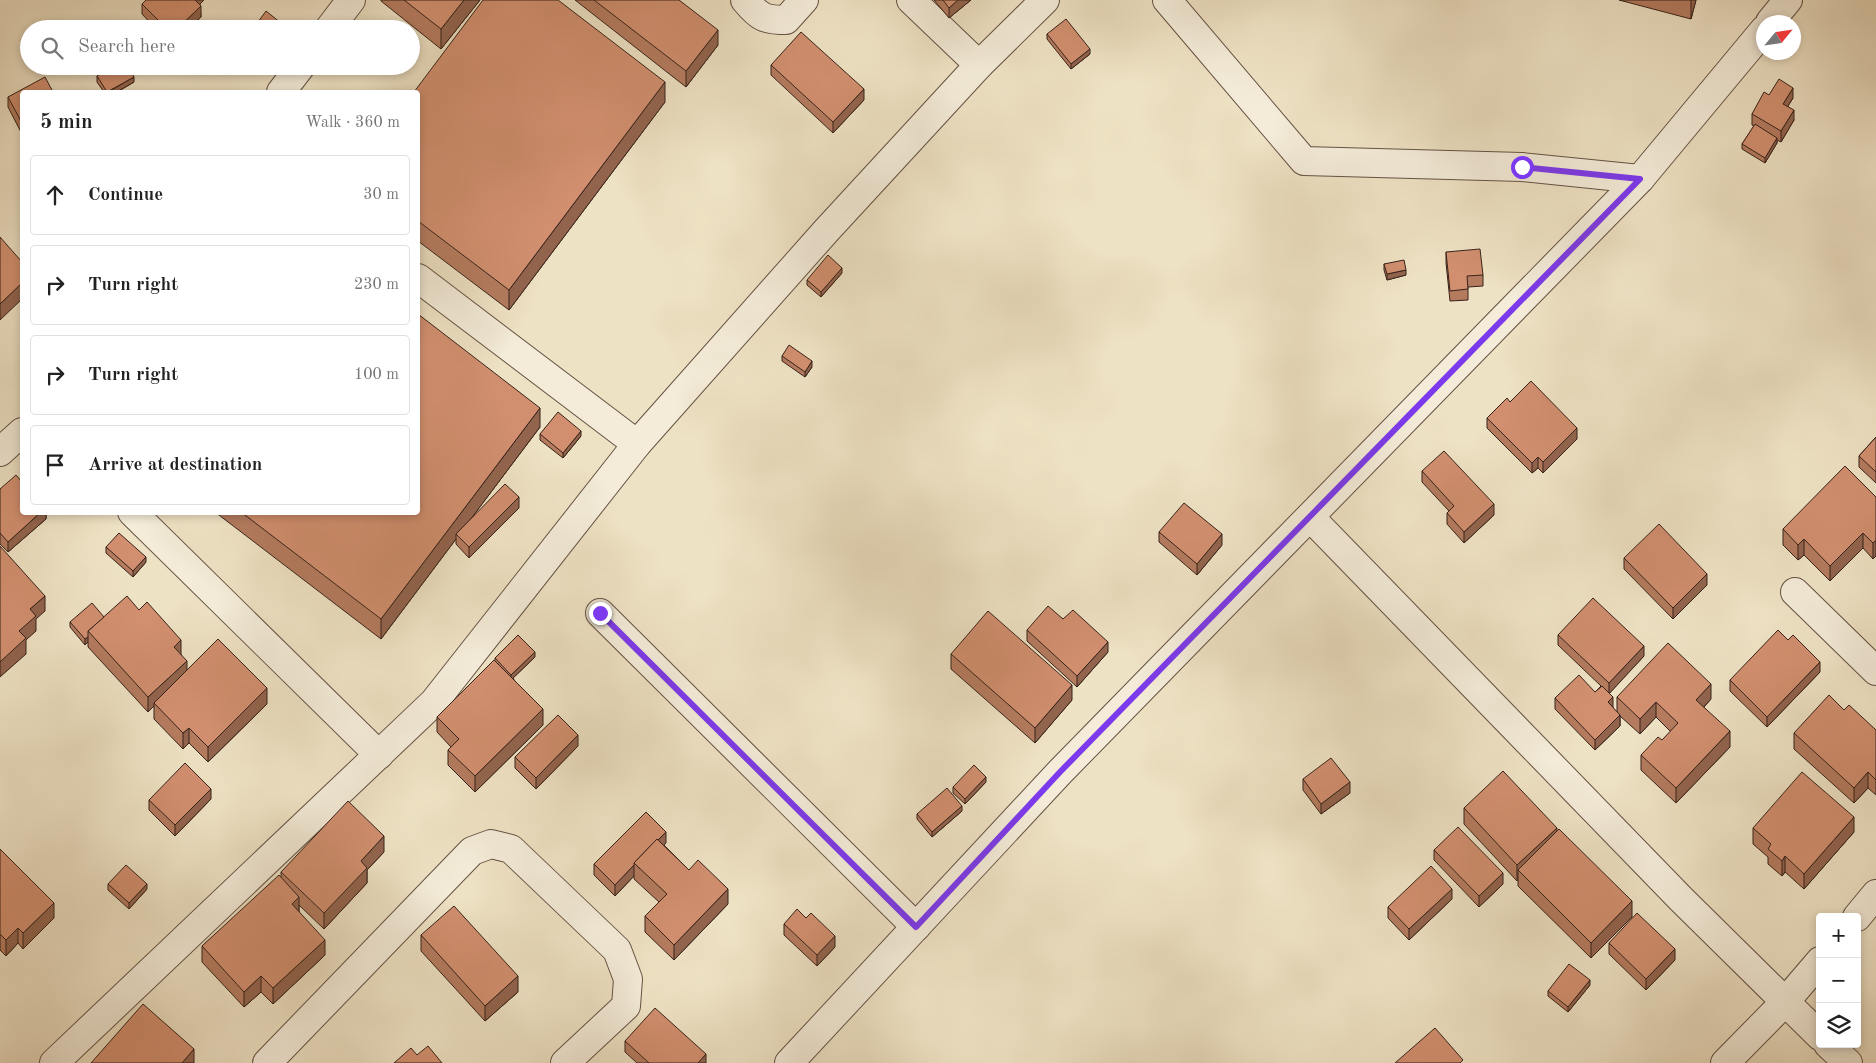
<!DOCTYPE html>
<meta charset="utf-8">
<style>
body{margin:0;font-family:"Old Standard TT",serif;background:#f2f2f2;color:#222}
.controls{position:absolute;right:15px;bottom:15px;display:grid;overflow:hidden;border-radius:5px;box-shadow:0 2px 8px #0003}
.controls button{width:45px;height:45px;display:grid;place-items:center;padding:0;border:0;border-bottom:1px solid #e0e0e0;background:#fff;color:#222;font:25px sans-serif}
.compass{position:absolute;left:1756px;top:15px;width:45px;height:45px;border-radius:50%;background:#fff;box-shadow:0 2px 8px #0003;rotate:61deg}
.stop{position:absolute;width:15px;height:15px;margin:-11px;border:4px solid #7c3aed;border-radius:50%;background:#fff}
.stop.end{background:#7c3aed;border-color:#fff;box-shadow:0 1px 5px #0008}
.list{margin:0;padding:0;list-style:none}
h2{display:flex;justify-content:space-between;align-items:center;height:65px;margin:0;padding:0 20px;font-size:21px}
h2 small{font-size:16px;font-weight:400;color:#767676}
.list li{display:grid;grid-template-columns:32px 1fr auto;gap:15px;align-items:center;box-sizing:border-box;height:80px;margin:0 10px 10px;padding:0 10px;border:1px solid #e0e0e0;border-radius:5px}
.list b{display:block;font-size:19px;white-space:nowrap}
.list em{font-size:16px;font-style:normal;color:#767676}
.icon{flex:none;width:28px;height:28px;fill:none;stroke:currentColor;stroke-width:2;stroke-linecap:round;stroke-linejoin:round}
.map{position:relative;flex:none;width:1876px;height:1063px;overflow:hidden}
.search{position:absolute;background:#fff;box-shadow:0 2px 8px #0003;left:20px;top:20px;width:400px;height:55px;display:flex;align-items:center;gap:12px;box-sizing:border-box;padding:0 18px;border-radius:28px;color:#767676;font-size:19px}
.panel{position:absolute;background:#fff;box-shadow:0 2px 8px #0003;left:20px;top:90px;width:400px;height:425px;border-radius:5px}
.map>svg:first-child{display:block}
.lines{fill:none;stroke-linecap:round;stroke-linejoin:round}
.minor-casing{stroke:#655244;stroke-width:30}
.minor{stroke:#f4ecd9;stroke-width:28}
.wall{fill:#b47b5f;stroke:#37221a}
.shaded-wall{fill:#92644e;stroke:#37221a}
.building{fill:#d18f6f;stroke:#37221a}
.route{stroke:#7c3aed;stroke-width:6}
</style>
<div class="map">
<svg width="1876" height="1063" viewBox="0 0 1876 1063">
<rect width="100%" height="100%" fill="#eee2c4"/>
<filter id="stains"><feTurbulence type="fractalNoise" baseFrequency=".004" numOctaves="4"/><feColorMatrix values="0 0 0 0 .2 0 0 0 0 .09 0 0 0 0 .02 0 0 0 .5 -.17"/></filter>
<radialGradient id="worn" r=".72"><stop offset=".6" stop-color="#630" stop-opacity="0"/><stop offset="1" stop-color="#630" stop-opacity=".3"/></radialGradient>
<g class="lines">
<defs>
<g id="minor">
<path d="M745,0c14,17 19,20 41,20l18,-20"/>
<polyline points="911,0 979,65"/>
<polyline points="1167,0 1304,161 1522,167 1640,179"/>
<polyline points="1770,22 1788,0"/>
<polyline points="329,29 351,0"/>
<polyline points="281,92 301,66"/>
<polyline points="418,278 637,444"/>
<polyline points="0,452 22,432"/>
<polyline points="132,512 379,755"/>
<polyline points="1311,518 1681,899 1820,1036"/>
<polyline points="1795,592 1876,671"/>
<polyline points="600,613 916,927"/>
<polyline points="1857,917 1876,894"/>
<polyline points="1828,1044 1848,1063"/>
<polyline points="54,1063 434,702 637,444 826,231 979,65 1045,0"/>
<polyline points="267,1063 472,851 491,844 511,849 617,950 628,979 626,1006 565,1063"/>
<polyline points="789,1063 1060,772 1640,179 1764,30"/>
<polyline points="1725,1063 1785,1002 1820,961"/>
</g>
</defs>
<!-- minor casing -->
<use href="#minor" class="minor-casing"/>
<!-- minor -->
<use href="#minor" class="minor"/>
</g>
<!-- wall -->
<g class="wall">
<polygon points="146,0 204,0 200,4 201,17 188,29 156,29 142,14 142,4"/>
<polygon points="381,0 480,0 441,49 381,1"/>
<polygon points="575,0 679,0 718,45 686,87"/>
<polygon points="934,0 971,0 949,18"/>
<polygon points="1619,0 1696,0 1691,19"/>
<polygon points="1047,34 1090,54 1071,69 1047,39"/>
<polygon points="771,65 864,100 833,133 771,75"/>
<polygon points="97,76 134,82 117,92 104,92 97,82"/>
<polygon points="22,92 22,134 8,107 8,97"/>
<polygon points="418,92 665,102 509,310 418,241"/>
<polygon points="1769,95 1793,98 1788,106 1794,120 1781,142 1777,140 1777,143 1765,163 1742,149 1742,144 1754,126 1752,125 1752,114"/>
<polygon points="1446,252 1483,275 1483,286 1468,287 1468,300 1450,301 1446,263"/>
<polygon points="1384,264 1406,275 1387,280 1384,270"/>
<polygon points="842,273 821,297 807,285 807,280"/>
<polygon points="782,356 812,367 805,377 782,361"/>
<polygon points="1510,402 1577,439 1543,473 1538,468 1532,473 1487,428 1487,418"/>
<polygon points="540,427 473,516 519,508 469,558 456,544 456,539 381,639 215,512 418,512"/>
<polygon points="540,434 581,436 563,458 540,440"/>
<polygon points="1876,437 1876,483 1859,467 1859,456"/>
<polygon points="1422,471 1494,515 1464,543 1447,524 1447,513 1449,511 1422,482"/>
<polygon points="0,489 41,512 46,512 46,519 8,552 0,544"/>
<polygon points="1876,497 1876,556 1873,559 1863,548 1830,581 1804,555 1798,560 1783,545 1783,529"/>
<polygon points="1159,532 1222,545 1197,575 1159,542"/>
<polygon points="106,547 146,562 133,577 106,553"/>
<polygon points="1624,558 1707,585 1673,619 1624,569"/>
<polygon points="104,617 181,654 187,671 267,704 208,762 189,743 183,749 154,719 154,706 148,712 88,647 88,642 85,645 70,627 70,622"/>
<polygon points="1063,619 1108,652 1077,687 1027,641 1027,630"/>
<polygon points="1558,635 1644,656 1609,693 1613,708 1617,712 1617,697 1711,699 1704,707 1730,747 1676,803 1641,770 1641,755 1662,740 1671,732 1656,717 1640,734 1620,716 1620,726 1595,750 1555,709 1555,698 1595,692 1601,686 1558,645"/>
<polygon points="951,654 1072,700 1035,743 951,669"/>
<polygon points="535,657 513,678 543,725 475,792 448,765 448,750 451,747 437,732 437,717 495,660 495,658"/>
<polygon points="1820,672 1767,727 1730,691 1730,680"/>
<polygon points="1844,710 1876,730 1876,795 1868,788 1854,803 1794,749 1794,733"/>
<polygon points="578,746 536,789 515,768 515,757"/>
<polygon points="1303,779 1350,793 1321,814 1303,790"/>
<polygon points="986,782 965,804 953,793 953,787"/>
<polygon points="211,799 175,836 149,810 149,800"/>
<polygon points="1464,808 1557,831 1632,917 1591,958 1518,886 1518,880 1517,881 1464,824"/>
<polygon points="962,811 932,837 917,819 917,814"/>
<polygon points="1753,828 1854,832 1804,889 1785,872 1782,876 1768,864 1768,857 1753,844"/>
<polygon points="666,843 664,845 689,870 728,904 674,960 645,932 645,916 659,902 634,879 634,876 615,896 594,875 594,864"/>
<polygon points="0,849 54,918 23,949 18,943 6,956 0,950"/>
<polygon points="1434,850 1503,884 1479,907 1434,860"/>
<polygon points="384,852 367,870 367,883 324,929 299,905 299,912 325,955 273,1004 261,992 244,1007 202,962 202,946 281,877 281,872"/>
<polygon points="108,884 147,889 129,909 108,890"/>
<polygon points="1452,899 1409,940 1388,918 1388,907"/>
<polygon points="784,924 835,947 817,966 784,935"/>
<polygon points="421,935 518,992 485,1021 421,951"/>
<polygon points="1609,943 1675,960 1646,990 1609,954"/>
<polygon points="1590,985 1568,1012 1548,996 1548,991"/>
<polygon points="625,1041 706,1063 637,1063 625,1052"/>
</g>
<!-- shaded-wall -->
<g class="shaded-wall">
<polygon points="194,0 204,0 194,10"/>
<polygon points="464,0 480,0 441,49 441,29"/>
<polygon points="958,0 971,0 949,18 949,8"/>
<polygon points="1691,0 1696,0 1691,19"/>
<polygon points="201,6 201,17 188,29 177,29"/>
<polygon points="281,23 281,29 277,29"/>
<polygon points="718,30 718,45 686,87 686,71"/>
<polygon points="1090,49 1090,54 1071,69 1071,64"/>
<polygon points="134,77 134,82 117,92 108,92"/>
<polygon points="665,82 665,102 509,310 509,290"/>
<polygon points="1793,88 1793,98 1783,114 1783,104"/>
<polygon points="864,89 864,100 833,133 833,122"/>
<polygon points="1794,110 1794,120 1781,142 1781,131"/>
<polygon points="1777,138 1777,143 1765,163 1765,158"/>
<polygon points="842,268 842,273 821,297 821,292"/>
<polygon points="1406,270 1406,275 1387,280 1387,274"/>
<polygon points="22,283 22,299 0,320 0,304"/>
<polygon points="812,361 812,367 805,377 805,372"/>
<polygon points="540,408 540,427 458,536 456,534 456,539 381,639 381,619"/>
<polygon points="1577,428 1577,439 1543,473 1543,462"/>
<polygon points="581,431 581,436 563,458 563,453"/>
<polygon points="1538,457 1538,468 1532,473 1532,463"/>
<polygon points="519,497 519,508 469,558 469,547"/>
<polygon points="1494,504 1494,515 1464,543 1464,532"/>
<polygon points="41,512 46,512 46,519 8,552 8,542"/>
<polygon points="1863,533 1863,548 1830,581 1830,566"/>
<polygon points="1222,534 1222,545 1197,575 1197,564"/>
<polygon points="1804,539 1804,555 1798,560 1798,545"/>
<polygon points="1876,540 1876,556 1873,559 1873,543"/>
<polygon points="146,557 146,562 133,577 133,571"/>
<polygon points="1707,574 1707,585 1673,619 1673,608"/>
<polygon points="45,596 45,611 36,619 36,631 26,640 26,654 0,677 0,662 30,609"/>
<polygon points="88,637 88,642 85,645 85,639"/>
<polygon points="181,640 181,656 174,647"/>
<polygon points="1108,642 1108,652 1077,687 1077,676"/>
<polygon points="1644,646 1644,656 1609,694 1609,683"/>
<polygon points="535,652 535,657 511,680 511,675"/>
<polygon points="187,661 187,676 154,703 154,706 148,712 148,697"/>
<polygon points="1820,662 1820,672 1767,727 1767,717"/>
<polygon points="1711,684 1711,699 1696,715 1696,700"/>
<polygon points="1072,685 1072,700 1035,743 1035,728"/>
<polygon points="267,688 267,704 208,762 208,747"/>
<polygon points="1613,697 1613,708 1608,702"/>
<polygon points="1656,702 1656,717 1640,734 1640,719"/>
<polygon points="543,709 543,725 475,792 475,776"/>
<polygon points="1620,715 1620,726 1595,750 1595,740"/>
<polygon points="189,728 189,743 183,749 183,733"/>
<polygon points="1730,731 1730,747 1676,803 1676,788"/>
<polygon points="578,735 578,746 536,789 536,778"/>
<polygon points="1868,772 1868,788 1854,803 1854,788"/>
<polygon points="986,777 986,782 965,804 965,799"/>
<polygon points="1350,782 1350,793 1321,814 1321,804"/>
<polygon points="211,789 211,799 175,836 175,825"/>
<polygon points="962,806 962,811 932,837 932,832"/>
<polygon points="1854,817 1854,832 1804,889 1804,874"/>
<polygon points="1557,828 1557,843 1518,870 1518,880 1517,881 1517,865"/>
<polygon points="666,832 666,843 640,869 635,864"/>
<polygon points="384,836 384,852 367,870 367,883 324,929 324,913 361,861"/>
<polygon points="1785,856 1785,872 1782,876 1782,861"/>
<polygon points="634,865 634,876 615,896 615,885"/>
<polygon points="1503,873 1503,884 1479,907 1479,896"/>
<polygon points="147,884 147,889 129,909 129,903"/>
<polygon points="728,889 728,904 674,960 674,945"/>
<polygon points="1452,889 1452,899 1409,940 1409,929"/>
<polygon points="299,897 299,912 292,904"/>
<polygon points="1632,901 1632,917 1591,958 1591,943"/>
<polygon points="54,903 54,918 23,949 23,933"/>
<polygon points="18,928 18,943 6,956 6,940"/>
<polygon points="835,936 835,947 817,966 817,955"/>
<polygon points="325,940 325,955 273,1004 273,988"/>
<polygon points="1675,949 1675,960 1646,990 1646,979"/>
<polygon points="261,976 261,992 244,1007 244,992"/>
<polygon points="518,976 518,992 485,1021 485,1006"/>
<polygon points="1590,980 1590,985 1568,1012 1568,1007"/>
<polygon points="194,1049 194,1063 182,1063"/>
<polygon points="706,1054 706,1063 698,1063"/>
</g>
<!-- building -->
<g class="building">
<polygon points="146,0 195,0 201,6 177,29 167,29 142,4"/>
<polygon points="404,0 464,0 441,29"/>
<polygon points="483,0 558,0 665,82 509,290 418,221 418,92 414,92"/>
<polygon points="594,0 679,0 718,30 686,71"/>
<polygon points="943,0 958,0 949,8"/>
<polygon points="266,11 281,23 277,29 253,29"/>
<polygon points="1066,19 1090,49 1071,64 1047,34"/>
<polygon points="801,32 864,89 833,122 771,65"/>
<polygon points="114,66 128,66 134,77 107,92 97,76"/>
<polygon points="45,77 53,92 22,92 22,123 8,97"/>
<polygon points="1779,79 1793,88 1783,104 1794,110 1781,131 1752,114 1764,92 1769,95"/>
<polygon points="1755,124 1777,138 1765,158 1742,144"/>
<polygon points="0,237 22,262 22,283 0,304"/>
<polygon points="1480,249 1483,275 1467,276 1468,289 1450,291 1446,252"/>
<polygon points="828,255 842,268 821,292 807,280"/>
<polygon points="1404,260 1406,270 1387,274 1384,264"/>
<polygon points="418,314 540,408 381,619 241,512 418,512"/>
<polygon points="789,345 812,361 805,372 782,356"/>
<polygon points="1531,381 1577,428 1543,462 1538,457 1532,463 1487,418 1507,398 1510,402"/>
<polygon points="558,412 581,431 563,453 540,434"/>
<polygon points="1876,437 1876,472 1859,456"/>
<polygon points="1444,451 1494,504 1464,532 1447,513 1454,506 1422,471"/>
<polygon points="1845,466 1876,497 1876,540 1873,543 1863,533 1830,566 1804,539 1798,545 1783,529"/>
<polygon points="16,475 22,482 22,512 41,512 8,542 0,533 0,489"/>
<polygon points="505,484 519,497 469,547 456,534"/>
<polygon points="1184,503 1222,534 1197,564 1159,532"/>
<polygon points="1659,524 1707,574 1673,608 1624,558"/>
<polygon points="119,533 146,557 133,571 106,547"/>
<polygon points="0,546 45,596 30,609 36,616 19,631 26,638 0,662"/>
<polygon points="127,596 139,610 147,602 181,640 174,647 187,661 148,697 88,631"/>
<polygon points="1593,598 1644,646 1609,683 1558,635"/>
<polygon points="92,603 104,617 88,631 88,637 85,639 70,622"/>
<polygon points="1048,606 1063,619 1073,610 1108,642 1077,676 1027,630"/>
<polygon points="988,611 1072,685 1035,728 951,654"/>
<polygon points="1778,630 1788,640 1793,635 1820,662 1767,717 1730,680"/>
<polygon points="518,635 535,652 511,675 495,658"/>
<polygon points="218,639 267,688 208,747 189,728 183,733 154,703"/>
<polygon points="1668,643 1711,684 1696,700 1730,731 1676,788 1641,755 1658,737 1662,740 1678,723 1656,702 1640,719 1617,697"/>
<polygon points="494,660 543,709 475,776 448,750 459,739 437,717"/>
<polygon points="1579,675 1595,692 1602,686 1613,697 1608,702 1620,715 1595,740 1555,698"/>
<polygon points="1829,695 1844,710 1849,705 1876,730 1876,780 1868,772 1854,788 1794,733"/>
<polygon points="558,715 578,735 536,778 515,757"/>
<polygon points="1331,758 1350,782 1321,804 1303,779"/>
<polygon points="185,763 211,789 175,825 149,800"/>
<polygon points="974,765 986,777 965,799 953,787"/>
<polygon points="1503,771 1557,828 1517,865 1464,808"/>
<polygon points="1802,772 1854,817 1804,874 1785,856 1782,861 1768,849 1771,844 1753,828"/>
<polygon points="947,788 962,806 932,832 917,814"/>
<polygon points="348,801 384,836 361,861 367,868 324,913 281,872"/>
<polygon points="646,812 666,832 658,840 657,839 634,863 634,865 615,885 594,864"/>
<polygon points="1458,827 1503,873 1479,896 1434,850"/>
<polygon points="1559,829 1632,901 1591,943 1518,870"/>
<polygon points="657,839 689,870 698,860 728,889 674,945 645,916 667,894 634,863"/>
<polygon points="0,849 54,903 23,933 18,928 6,940 0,934"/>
<polygon points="126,865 147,884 129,903 108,884"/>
<polygon points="1431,866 1452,889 1409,929 1388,907"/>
<polygon points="279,875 299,897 292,904 325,940 273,988 261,976 244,992 202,946"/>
<polygon points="454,906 518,976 485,1006 421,935"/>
<polygon points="797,909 806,918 811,913 835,936 817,955 784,924"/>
<polygon points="1637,913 1675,949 1646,979 1609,943"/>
<polygon points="1569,964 1590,980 1568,1007 1548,991"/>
<polygon points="143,1004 194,1049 182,1063 91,1063"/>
<polygon points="655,1008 706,1054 698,1063 649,1063 625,1041"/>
<polygon points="1435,1028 1463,1060 1460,1063 1395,1063"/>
<polygon points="428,1046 442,1063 394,1063 411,1048 417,1055"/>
</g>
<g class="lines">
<!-- route -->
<polyline class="route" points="600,613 916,927 1060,772 1640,179 1522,167"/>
</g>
<rect width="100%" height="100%" filter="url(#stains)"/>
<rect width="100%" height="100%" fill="url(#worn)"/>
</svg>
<div class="controls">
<button>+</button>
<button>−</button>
<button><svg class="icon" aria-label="layers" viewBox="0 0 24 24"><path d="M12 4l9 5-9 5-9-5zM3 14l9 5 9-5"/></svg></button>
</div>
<svg class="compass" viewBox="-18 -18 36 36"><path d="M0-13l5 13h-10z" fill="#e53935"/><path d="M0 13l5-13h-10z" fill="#767676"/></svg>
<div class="stop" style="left:1522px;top:167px"></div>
<div class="stop end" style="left:600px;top:613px"></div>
<div class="search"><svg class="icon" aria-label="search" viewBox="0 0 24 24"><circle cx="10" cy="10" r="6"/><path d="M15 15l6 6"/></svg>Search here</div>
<section class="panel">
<h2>5 min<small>Walk · 360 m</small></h2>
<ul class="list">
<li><svg class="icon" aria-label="ahead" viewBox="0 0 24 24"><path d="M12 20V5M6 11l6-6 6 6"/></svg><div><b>Continue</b></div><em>30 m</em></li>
<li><svg class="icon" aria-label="right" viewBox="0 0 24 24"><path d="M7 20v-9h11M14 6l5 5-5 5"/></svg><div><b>Turn right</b></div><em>230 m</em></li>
<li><svg class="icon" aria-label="right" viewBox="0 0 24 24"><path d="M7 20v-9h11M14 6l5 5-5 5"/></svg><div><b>Turn right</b></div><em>100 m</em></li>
<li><svg class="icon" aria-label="arrive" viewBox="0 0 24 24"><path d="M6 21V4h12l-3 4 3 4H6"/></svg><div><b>Arrive at destination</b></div></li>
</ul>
</section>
</div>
